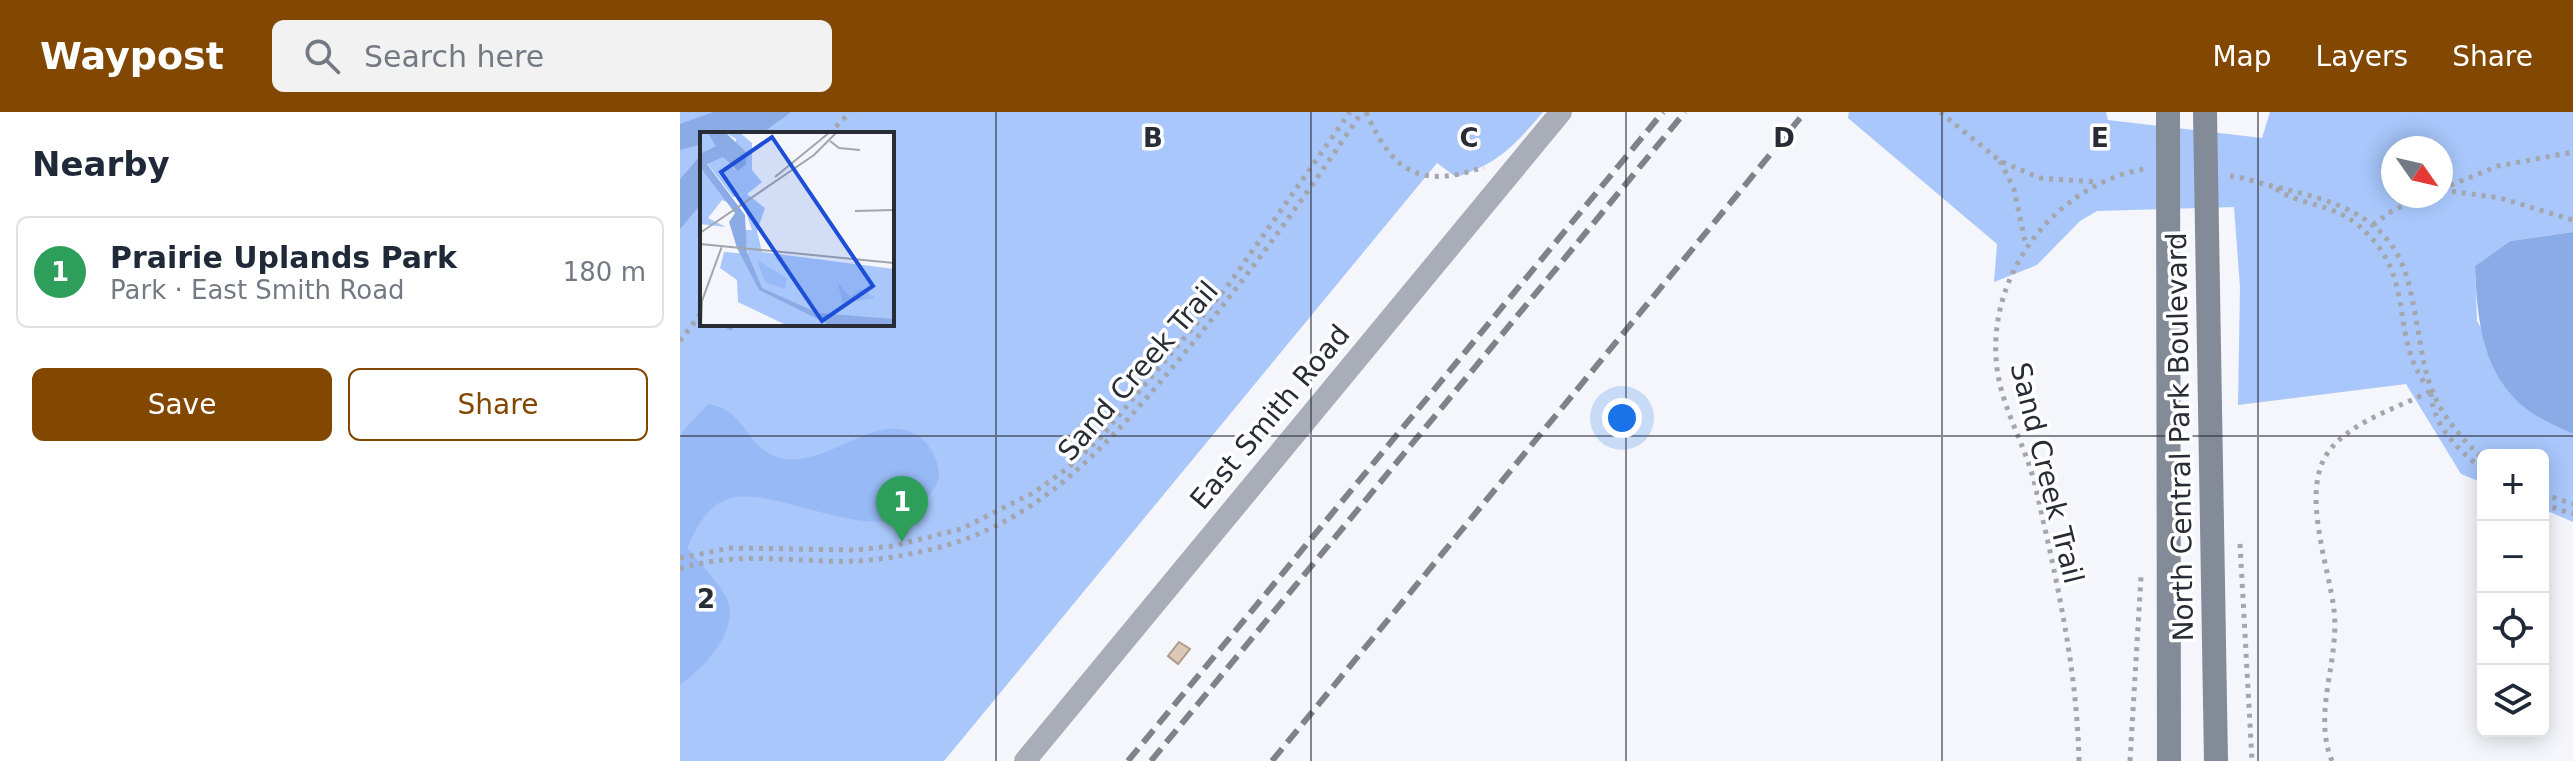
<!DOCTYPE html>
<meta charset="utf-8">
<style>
body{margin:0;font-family:"DejaVu Sans",sans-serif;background:#f2f2f3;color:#1f2937}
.controls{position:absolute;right:24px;bottom:24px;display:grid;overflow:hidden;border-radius:12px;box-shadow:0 4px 20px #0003}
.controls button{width:72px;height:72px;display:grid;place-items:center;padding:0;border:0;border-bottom:2px solid #e0e1e3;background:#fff;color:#1f2937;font:40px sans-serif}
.compass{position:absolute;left:1701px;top:24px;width:72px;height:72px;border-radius:50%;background:#fff;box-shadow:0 4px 20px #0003;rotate:124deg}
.you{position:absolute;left:942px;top:306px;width:28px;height:28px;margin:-20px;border:6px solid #fff;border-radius:50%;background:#1a73e8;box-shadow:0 0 0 12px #1a73e833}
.badge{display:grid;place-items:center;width:52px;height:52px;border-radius:50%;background:#824700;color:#fff;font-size:26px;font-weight:700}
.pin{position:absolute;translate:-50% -66px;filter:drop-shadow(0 2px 4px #0008)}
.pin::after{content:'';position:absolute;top:42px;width:28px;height:24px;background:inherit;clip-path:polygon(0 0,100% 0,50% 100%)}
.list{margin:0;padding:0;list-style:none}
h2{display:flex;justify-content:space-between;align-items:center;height:104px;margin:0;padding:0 32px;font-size:34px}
h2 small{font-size:26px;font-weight:400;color:#747a83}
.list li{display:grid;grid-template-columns:52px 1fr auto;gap:24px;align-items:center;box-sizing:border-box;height:112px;margin:0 16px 16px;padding:0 16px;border:2px solid #e0e1e3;border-radius:12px}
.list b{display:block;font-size:30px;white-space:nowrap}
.list p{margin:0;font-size:26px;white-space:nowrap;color:#747a83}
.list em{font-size:26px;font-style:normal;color:#747a83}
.actions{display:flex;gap:16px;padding:24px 32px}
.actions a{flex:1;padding:18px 0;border:2px solid #824700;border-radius:12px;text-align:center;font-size:28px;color:#824700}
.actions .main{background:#824700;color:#fff}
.icon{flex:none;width:44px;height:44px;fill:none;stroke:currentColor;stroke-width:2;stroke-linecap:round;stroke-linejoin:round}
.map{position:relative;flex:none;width:1893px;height:649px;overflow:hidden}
header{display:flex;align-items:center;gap:48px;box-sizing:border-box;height:112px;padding:0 40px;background:#824700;color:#fff}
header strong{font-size:38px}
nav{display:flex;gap:44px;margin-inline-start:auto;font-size:28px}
.search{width:560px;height:72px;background:#f2f2f3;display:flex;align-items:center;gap:20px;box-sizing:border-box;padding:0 28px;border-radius:12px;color:#747a83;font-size:30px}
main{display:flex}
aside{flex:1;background:#fff}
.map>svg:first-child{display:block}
.green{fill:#a9c7fb;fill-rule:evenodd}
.forest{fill:#97b9f5}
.water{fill:#8aabe6}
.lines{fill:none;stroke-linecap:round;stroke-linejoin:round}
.stream{stroke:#8aabe6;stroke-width:8}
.building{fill:#ddc8b7;stroke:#ae9a8a;stroke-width:2}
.path{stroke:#a3a6ad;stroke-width:5;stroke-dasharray:4 6;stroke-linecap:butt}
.street{stroke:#a8adb7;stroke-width:22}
.secondary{stroke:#838a98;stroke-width:24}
.rail{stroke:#7f8289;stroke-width:6;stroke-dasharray:16 8;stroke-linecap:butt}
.grid{fill:none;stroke:#282c35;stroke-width:2;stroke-opacity:0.55}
.labels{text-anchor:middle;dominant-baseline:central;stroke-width:7;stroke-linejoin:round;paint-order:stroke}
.street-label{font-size:28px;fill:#282c35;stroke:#fff}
.inset-road{fill:none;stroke:#a2a5ac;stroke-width:2}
.view{fill:#1d4ed8;fill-opacity:0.15;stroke:#1d4ed8;stroke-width:4}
.inset-edge{fill:none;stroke:#282c35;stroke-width:4}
.grid-label{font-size:26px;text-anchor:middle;font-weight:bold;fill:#282c35;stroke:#fff;stroke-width:7;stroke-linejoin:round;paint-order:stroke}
</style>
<header>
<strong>Waypost</strong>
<div class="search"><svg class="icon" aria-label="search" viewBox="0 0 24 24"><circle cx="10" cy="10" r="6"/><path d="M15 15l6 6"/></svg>Search here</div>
<nav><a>Map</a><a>Layers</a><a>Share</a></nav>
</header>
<main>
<aside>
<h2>Nearby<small></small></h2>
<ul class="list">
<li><span class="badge" style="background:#2e9e5b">1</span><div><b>Prairie Uplands Park</b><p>Park · East Smith Road</p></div><em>180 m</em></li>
</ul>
<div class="actions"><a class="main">Save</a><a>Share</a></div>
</aside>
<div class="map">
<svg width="1893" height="649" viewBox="0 0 1893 649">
<rect width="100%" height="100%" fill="#f4f6fb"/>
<!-- green -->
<g class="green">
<path d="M0,0h863c-29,34 -44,51 -87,65l-19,-14 -493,598h-264zM22,22h190v190h-190z"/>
<path d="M1169,0h257l2,8 154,18 8,-26h303v120l-63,9 -35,25 2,55 52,90 44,23v88l-30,-13v-54h-60v28l-22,-9 -55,-90 -168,21 2,-118 -6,-80 -137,4 -17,10 -43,44 -43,17 3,-38 -149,-126zM1713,36h48v48h-48z"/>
</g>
<!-- forest -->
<path class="forest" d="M28,292c40,7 36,42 69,53 49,16 100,-52 144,-19 11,9 18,24 18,37 0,8 -6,14 -10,21 -43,66 -156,-19 -206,5 -18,8 -29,31 -36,47 12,15 26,28 36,44 23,33 -18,75 -43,93v-245l3,-9z"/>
<!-- water -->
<g class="water">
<polygon points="33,0 111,0 81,22 22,22 22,32 0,38 0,12"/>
<polygon points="22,42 22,91 0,117 0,67"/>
<path d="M1893,120v202c-14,-7 -31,-14 -44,-23 -47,-35 -52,-91 -54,-145l35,-25z"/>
</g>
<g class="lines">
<!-- stream -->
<polyline class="stream" points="50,214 51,212"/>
</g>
<!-- building -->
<polygon class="building" points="499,530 510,537 498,552 488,544"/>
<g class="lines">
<!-- path -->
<g class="path">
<path d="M686,0c27,61 54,77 118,55"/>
<polyline points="1260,0 1320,49 1360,66 1415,70"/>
<polyline points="149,22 170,0"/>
<polyline points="1320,49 1334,77 1346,134"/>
<path d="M1550,64c14,1 28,7 42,10 63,15 122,29 138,103 18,80 7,107 73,170"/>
<path d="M1596,77c24,16 55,15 78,33 66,51 33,109 72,163"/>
<polyline points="1761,77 1818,54 1893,40"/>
<polyline points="1762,78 1820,86 1893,108"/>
<polyline points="1693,113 1712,99 1744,84"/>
<polyline points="0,229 22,200"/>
<path d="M1751,281c2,34 27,56 52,77"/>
<polyline points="1863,382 1893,392"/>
<polyline points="1863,392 1893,402"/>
<polyline points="1560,432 1572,649"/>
<polyline points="0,446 50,436 176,438 213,434 281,417 353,381 388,356 420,326 547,175 670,0"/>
<path d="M0,457c56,-19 116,-6 175,-8 26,-1 52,-6 78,-12 110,-27 179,-109 249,-193 65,-78 123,-159 180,-244"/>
<path d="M1399,649c-2,-93 -23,-185 -44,-276 -9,-38 -30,-71 -37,-110 -16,-94 53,-189 146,-206"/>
<polyline points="1450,649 1461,465"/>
<path d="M1652,649c-20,-48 8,-101 2,-151 -5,-43 -33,-117 -7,-156 21,-32 71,-46 104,-63"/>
</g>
<!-- street -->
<polyline class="street" points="345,649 881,0"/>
<!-- secondary -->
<g class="secondary">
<polyline points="1488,0 1489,649"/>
<polyline points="1525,0 1536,649"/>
</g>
<!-- rail -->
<g class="rail">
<polyline points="448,649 983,0"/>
<polyline points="471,649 1005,0"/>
<polyline points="592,649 1125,0"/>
</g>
</g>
<!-- grid -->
<path class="grid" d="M316,0v649M631,0v649M946,0v649M1262,0v649M1578,0v649M0,324h1893"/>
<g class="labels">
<!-- street labels -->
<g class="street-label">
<text transform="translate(458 259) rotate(-49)">Sand Creek Trail</text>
<text transform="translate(590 305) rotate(-50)">East Smith Road</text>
<text transform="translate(1500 325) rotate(-91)">North Central Park Boulevard</text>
<text transform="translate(1367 361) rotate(76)">Sand Creek Trail</text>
</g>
</g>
<!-- overview -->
<g transform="translate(20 20)">
<rect width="194" height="194" fill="#f4f6fb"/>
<path d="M0,0h7l28,38 1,-31 -11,-7h14l13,11v27l10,12 -15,12 18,14 -8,23 5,21 132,17v57h-106l-50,-24 -1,-22 -17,-12 4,-16 24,2 -4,-24h8l-12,-35 -7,2 -33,-43zM0,35l30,36 -8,-3 -14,18 18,9 -26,-3z" fill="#a9c7fb"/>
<path d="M57,128l30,18 -2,11 -20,-7zM137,149l13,16 11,-8 15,9 -33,5z" fill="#97b9f5"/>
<path d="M7,0h18l21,20v12l-8,7 -15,-14 -16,7 38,51 2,37 15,36 56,25 76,6v7l-66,-2 -69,-34 -22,-42 -8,-26 6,-9 -35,-46v-13l16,-8z" fill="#8aabe6"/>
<path class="inset-road" d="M130,9l9,7 21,2M75,45l55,-45M155,79l39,-1M0,101l114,-78 23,-23M0,112l194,19M1,194l1,-25 20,-55"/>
<path class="view" d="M72,5l101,149 -51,35 -101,-149z"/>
<rect width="194" height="194" class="inset-edge"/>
</g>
<g class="grid-label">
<text x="473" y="35">B</text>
<text x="789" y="35">C</text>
<text x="1104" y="35">D</text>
<text x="1420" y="35">E</text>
<text x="26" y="496">2</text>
</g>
</svg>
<div class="controls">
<button>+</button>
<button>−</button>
<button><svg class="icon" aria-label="locate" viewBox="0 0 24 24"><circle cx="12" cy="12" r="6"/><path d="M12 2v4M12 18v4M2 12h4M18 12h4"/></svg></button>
<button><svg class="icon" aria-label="layers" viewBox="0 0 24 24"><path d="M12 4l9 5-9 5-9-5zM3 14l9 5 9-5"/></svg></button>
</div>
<svg class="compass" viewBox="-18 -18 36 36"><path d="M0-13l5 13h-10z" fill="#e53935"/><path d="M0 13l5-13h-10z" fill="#747a83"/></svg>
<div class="you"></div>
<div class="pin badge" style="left:222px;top:430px;background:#2e9e5b">1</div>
</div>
</main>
